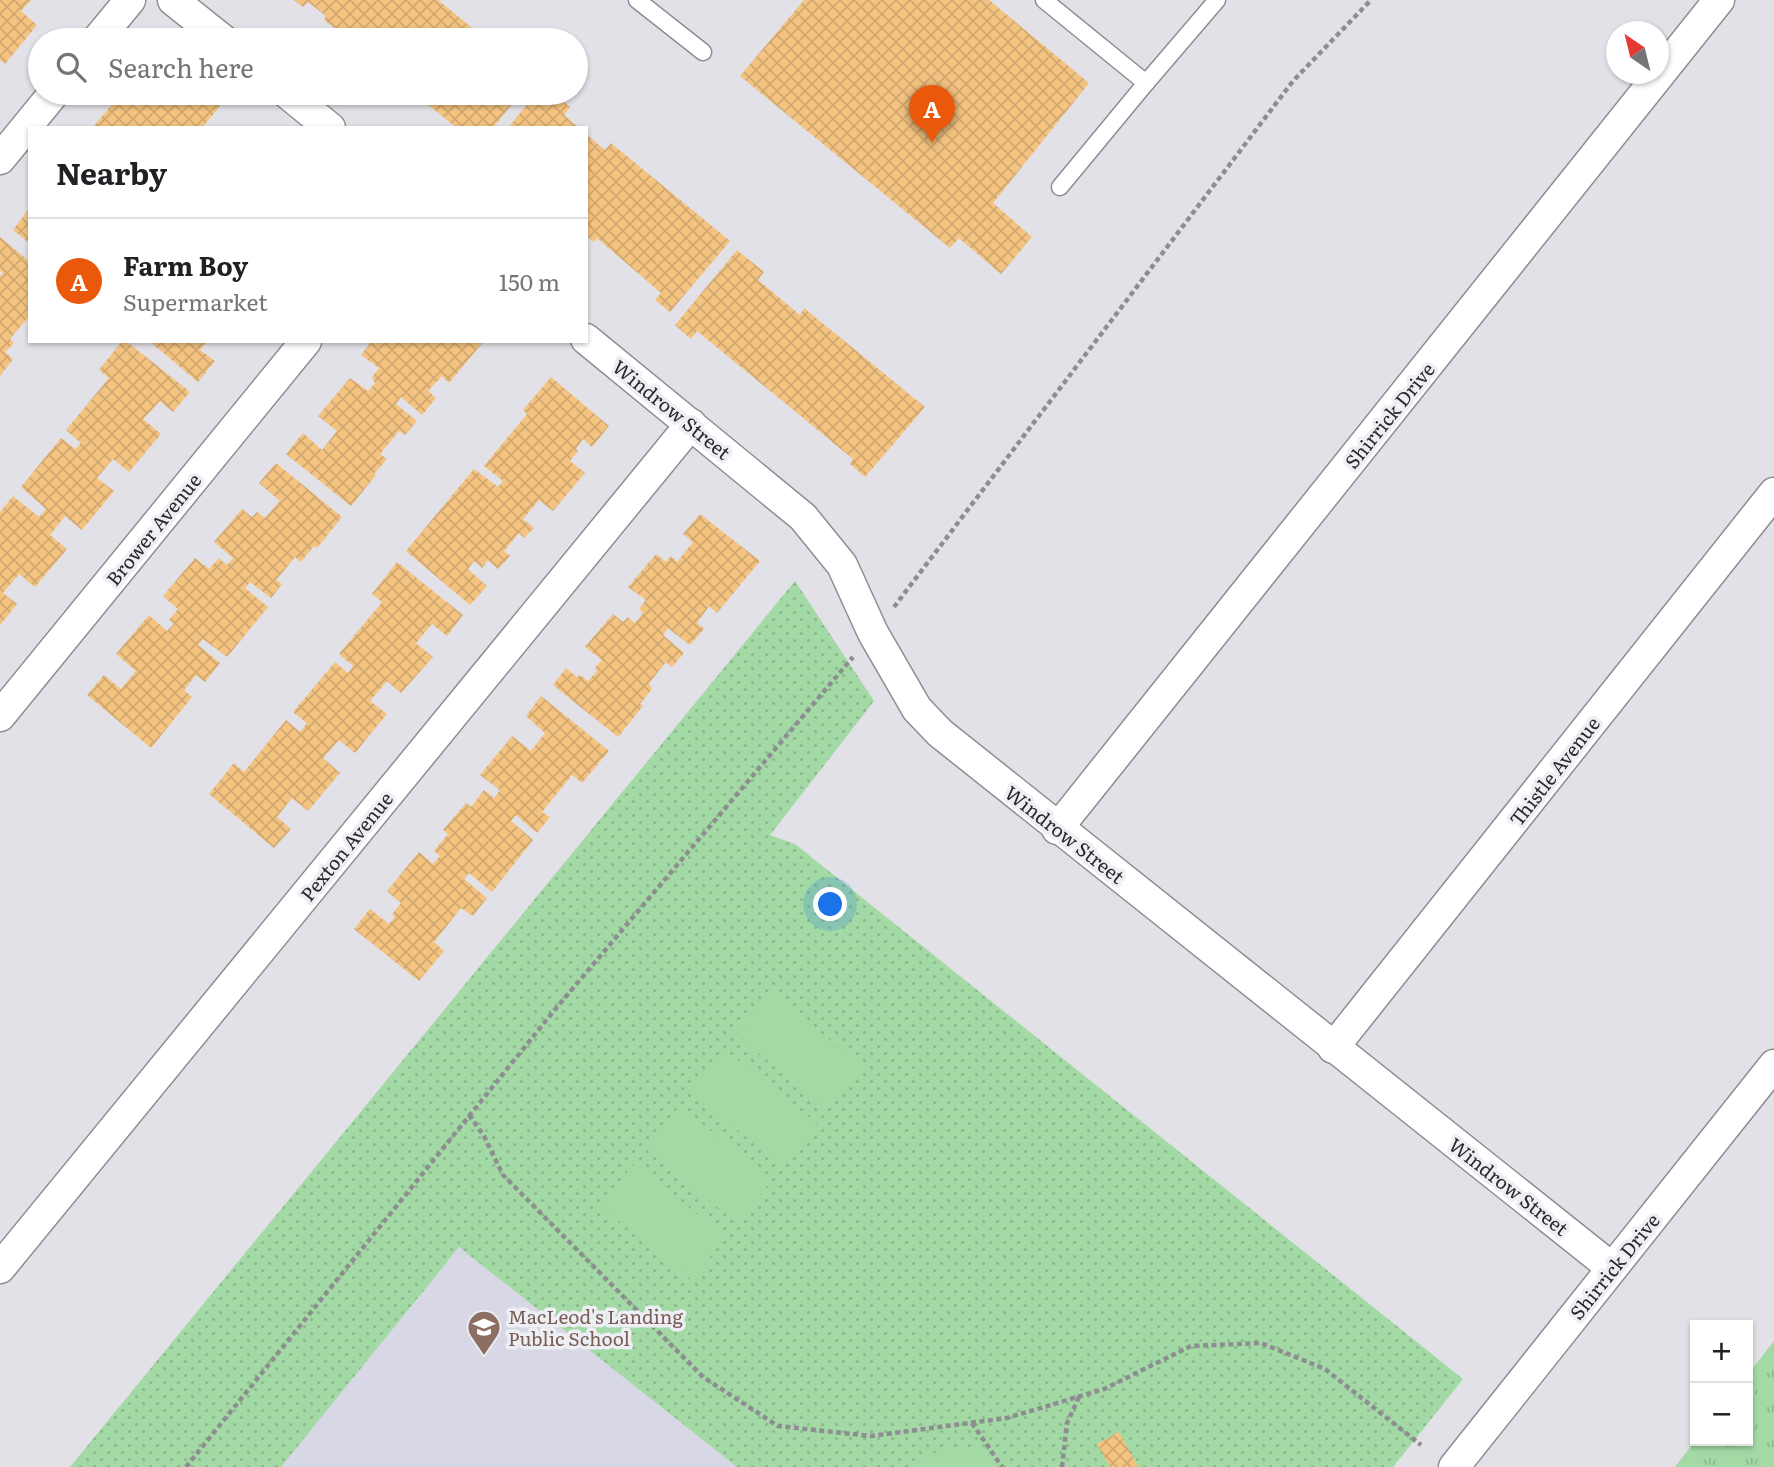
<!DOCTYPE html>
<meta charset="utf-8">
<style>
body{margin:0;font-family:Literata,serif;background:#f6f6f6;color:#202124}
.controls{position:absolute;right:21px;bottom:21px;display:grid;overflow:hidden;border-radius:0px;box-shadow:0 2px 5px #0004}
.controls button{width:63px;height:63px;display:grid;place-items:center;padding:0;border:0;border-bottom:2px solid #e0e0e0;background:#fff;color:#202124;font:35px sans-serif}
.compass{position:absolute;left:1606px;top:21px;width:63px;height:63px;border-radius:50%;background:#fff;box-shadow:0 2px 5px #0004;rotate:325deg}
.you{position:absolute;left:831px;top:905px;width:24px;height:24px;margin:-18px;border:5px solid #fff;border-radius:50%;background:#1a73e8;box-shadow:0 0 0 10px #1a73e833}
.badge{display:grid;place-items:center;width:46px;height:46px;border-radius:50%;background:#ea580c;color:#fff;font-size:23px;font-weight:700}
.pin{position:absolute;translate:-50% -58px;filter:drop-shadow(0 2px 4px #0008)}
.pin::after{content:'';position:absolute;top:37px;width:24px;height:21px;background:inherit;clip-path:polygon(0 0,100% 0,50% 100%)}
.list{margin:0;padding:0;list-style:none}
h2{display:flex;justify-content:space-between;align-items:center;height:91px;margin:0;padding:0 28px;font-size:30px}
h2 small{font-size:23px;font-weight:400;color:#757577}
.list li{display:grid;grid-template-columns:46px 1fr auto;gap:21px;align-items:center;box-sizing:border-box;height:126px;padding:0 28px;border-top:2px solid #e0e0e0}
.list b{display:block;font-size:26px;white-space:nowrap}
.list p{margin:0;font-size:23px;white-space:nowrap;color:#757577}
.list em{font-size:23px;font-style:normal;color:#757577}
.icon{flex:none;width:38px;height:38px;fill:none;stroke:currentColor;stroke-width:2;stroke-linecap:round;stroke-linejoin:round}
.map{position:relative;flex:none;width:1774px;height:1467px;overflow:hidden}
.search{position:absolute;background:#fff;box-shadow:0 2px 5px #0004;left:28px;top:28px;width:560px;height:77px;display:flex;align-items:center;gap:18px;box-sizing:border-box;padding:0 24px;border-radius:38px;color:#757577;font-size:26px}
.panel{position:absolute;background:#fff;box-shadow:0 2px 5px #0004;left:28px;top:126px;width:560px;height:217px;border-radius:0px}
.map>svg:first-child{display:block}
.built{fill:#d7d7e5}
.grass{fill:url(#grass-tufts)}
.park{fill:url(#park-dots)}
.garden{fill:#a3d9a4}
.building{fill:url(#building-cross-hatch)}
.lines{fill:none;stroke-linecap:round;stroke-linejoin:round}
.service-casing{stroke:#8d8e93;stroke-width:19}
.minor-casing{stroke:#8d8e93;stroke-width:33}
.path{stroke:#8d8d92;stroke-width:4.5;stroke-dasharray:5 3.5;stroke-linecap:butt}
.service{stroke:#fff;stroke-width:16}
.minor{stroke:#fff;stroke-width:30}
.labels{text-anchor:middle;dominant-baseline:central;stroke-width:7;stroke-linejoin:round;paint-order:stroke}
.street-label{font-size:19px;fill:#2a2a2d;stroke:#eeeef5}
.education-label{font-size:19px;fill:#785e54;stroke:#eeeef5;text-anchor:start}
</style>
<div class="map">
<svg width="1774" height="1467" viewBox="0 0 1774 1467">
<defs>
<pattern id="grass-tufts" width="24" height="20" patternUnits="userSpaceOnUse" patternTransform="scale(1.75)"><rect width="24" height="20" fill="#a3d9a4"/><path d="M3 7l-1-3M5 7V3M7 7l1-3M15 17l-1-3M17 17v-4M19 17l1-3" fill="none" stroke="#8cba8e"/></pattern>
<pattern id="park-dots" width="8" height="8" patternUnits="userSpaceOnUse" patternTransform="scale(1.75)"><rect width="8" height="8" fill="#a3d9a4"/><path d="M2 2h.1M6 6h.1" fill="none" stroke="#8cba8e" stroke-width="1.8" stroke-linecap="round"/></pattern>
<pattern id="building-cross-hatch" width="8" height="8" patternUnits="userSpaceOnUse" patternTransform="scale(1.75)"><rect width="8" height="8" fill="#f4c380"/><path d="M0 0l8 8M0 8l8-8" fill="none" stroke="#d1a86f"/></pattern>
</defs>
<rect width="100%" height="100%" fill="#e1e1e7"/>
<!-- built -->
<polygon class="built" points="459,1246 737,1467 281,1467"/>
<!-- grass -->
<polygon class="grass" points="1774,1341 1774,1467 1675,1467 1695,1441 1748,1441 1748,1374"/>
<!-- park -->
<polygon class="park" points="795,581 874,701 770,835 795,844 1463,1379 1393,1467 737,1467 459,1247 281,1467 70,1467"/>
<!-- garden -->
<g class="garden">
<polygon points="771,993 863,1067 828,1109 736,1035"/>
<polygon points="725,1050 817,1124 783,1166 691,1093"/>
<polygon points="680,1106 772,1180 737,1223 646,1149"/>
<polygon points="634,1164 726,1237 692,1280 600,1206"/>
<polygon points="949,1448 985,1450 996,1467 914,1467 923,1457"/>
</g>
<!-- building -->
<g class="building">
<polygon points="0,0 31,0 21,11 37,25 5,64 0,60"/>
<polygon points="294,0 438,0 487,40 357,40 355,38 350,40 324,20 326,16 308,2 303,7"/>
<polygon points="804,0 989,0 1089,83 993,203 1032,237 1001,274 959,238 950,248 740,76"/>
<polygon points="148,93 204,93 220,106 202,128 92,128 121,94 137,107"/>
<polygon points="422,93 521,93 493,128 457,128 418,97"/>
<polygon points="536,93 553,93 570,107 564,115 579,128 508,128"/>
<polygon points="586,134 605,150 611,143 730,241 670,312 655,300 661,293 597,238 594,242 586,236"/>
<polygon points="28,210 30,211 30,244 13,230"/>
<polygon points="0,237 30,262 30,315 10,339 14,343 5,352 13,359 0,376 0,276 3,273 0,271"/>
<polygon points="737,250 764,272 758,280 800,315 804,308 925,407 865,477 850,464 853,459 697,331 691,339 675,325"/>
<polygon points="122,341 126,341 190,392 173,412 160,401 143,419 161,434 129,472 113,459 97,478 114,491 82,530 65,516 50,535 67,549 35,587 19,574 3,593 17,604 0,625 0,512 13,496 39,517 46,509 21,487 61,438 75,449 81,443 66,430 109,378 99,370"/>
<polygon points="149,341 207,341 200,350 215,361 198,382"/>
<polygon points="372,341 484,341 449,383 442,376 428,391 436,398 422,415 401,397 396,404 417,421 405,435 399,431 380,454 387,459 374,474 376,475 351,506 286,454 303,433 322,450 337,431 318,416 350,378 368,391 375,383 372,377 379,368 361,355"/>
<polygon points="551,377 609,426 592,447 583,439 576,449 578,451 570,461 585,473 553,511 539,500 523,519 534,528 524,538 519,533 504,551 510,556 498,569 488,560 482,568 474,561 468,569 487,586 470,605 406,551 474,469 498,487 503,481 484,466 527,414 523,410"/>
<polygon points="276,463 342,517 317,548 314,546 301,562 295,557 276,580 282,584 271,598 250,582 245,588 268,607 227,657 203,639 198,645 220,663 205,682 196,675 184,690 192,697 151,748 87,695 104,675 121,689 136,671 116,654 149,615 167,631 174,624 169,620 178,609 163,596 195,558 209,569 219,558 227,565 233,558 214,542 242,509 252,517 257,512 265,518 280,501 259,483"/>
<polygon points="700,514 760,561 717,613 709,606 697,623 704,629 690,645 668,628 663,635 684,653 672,667 666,662 649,683 652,689 640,704 643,706 618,737 553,685 566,668 577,677 580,675 588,681 597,671 595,668 602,660 585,647 613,614 623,622 628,617 635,623 643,613 639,609 646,600 628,587 656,554 666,562 671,556 677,562 693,542 683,534"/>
<polygon points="397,562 463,615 447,636 432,624 416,643 433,657 401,693 387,681 370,701 387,714 355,753 339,740 323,758 340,773 308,811 292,798 277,817 291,829 274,848 209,794 234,763 244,772 286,720 300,732 307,723 293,712 335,662 348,673 353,666 339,654 382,602 372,594"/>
<polygon points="541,696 609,751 582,783 572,775 542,812 550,817 537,833 516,815 511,821 533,840 492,892 469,873 464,879 487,898 473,916 461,908 434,942 444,951 419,981 354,929 370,909 389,924 395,917 392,914 401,903 387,891 419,852 433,864 440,856 434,851 448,834 443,830 466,803 471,807 484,790 494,798 500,790 480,775 512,736 531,751 545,733 526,716"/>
<polygon points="1119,1432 1138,1466 1135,1467 1110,1467 1097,1444"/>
</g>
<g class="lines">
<defs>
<g id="service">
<polyline points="637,0 703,52"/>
<polyline points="1044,0 1146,83 1217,0"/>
<polyline points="1060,187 1146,83"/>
</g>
<g id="minor">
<polyline points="173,0 223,40"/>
<polyline points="97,40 130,0"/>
<polyline points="287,93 330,128"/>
<polyline points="0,159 54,93"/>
<polyline points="586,339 803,517 842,565 873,633 917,709 940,733 1612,1268"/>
<polyline points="0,716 306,341"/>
<polyline points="1057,829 1719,0"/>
<polyline points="1333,1048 1774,493"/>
<polyline points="0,1268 691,424"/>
<polyline points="1454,1467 1774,1065"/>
</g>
</defs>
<!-- service casing -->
<use href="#service" class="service-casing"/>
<!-- minor casing -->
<use href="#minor" class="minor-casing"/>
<!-- path -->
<g class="path">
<polyline points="894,607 1293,81 1371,0"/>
<polyline points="469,1115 484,1136 503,1175 703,1377 778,1426 871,1436 1007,1418 1104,1389 1191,1346 1261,1343 1325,1369 1421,1445"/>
<polyline points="972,1423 1002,1467"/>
<polyline points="186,1467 557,1007 853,657"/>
<polyline points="1062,1467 1067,1423 1079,1397"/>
</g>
<!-- service -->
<use href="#service" class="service"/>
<!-- minor -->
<use href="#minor" class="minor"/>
</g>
<!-- icons -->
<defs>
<symbol id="school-pin" viewBox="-11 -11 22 30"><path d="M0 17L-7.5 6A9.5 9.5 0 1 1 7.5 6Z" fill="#8d6e63" stroke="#eeeef5"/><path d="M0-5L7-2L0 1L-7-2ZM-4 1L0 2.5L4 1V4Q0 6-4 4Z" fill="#fff"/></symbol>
</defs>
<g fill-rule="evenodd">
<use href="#school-pin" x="465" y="1308" width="38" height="52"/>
</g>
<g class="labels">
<!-- street labels -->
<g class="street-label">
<text transform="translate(672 409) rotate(39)">Windrow Street</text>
<text transform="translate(1389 415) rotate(-51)">Shirrick Drive</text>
<text transform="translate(153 529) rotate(-51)">Brower Avenue</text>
<text transform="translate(1554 771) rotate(-52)">Thistle Avenue</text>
<text transform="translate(1065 834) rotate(38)">Windrow Street</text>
<text transform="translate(346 846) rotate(-51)">Pexton Avenue</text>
<text transform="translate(1509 1186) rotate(38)">Windrow Street</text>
<text transform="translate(1614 1266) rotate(-51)">Shirrick Drive</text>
</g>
<!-- education labels -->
<g class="education-label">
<text x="508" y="1316">MacLeod's Landing<tspan x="508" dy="22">Public School</tspan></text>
</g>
</g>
</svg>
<div class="controls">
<button>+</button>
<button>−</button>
</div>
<svg class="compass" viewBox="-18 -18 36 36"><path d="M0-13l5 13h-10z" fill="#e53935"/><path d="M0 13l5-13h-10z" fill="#757577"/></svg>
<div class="you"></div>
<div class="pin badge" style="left:932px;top:143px">A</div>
<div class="search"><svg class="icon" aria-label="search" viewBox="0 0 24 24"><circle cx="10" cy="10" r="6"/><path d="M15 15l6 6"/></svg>Search here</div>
<section class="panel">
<h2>Nearby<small></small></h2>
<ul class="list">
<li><span class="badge">A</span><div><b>Farm Boy</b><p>Supermarket</p></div><em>150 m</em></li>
</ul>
</section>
</div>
